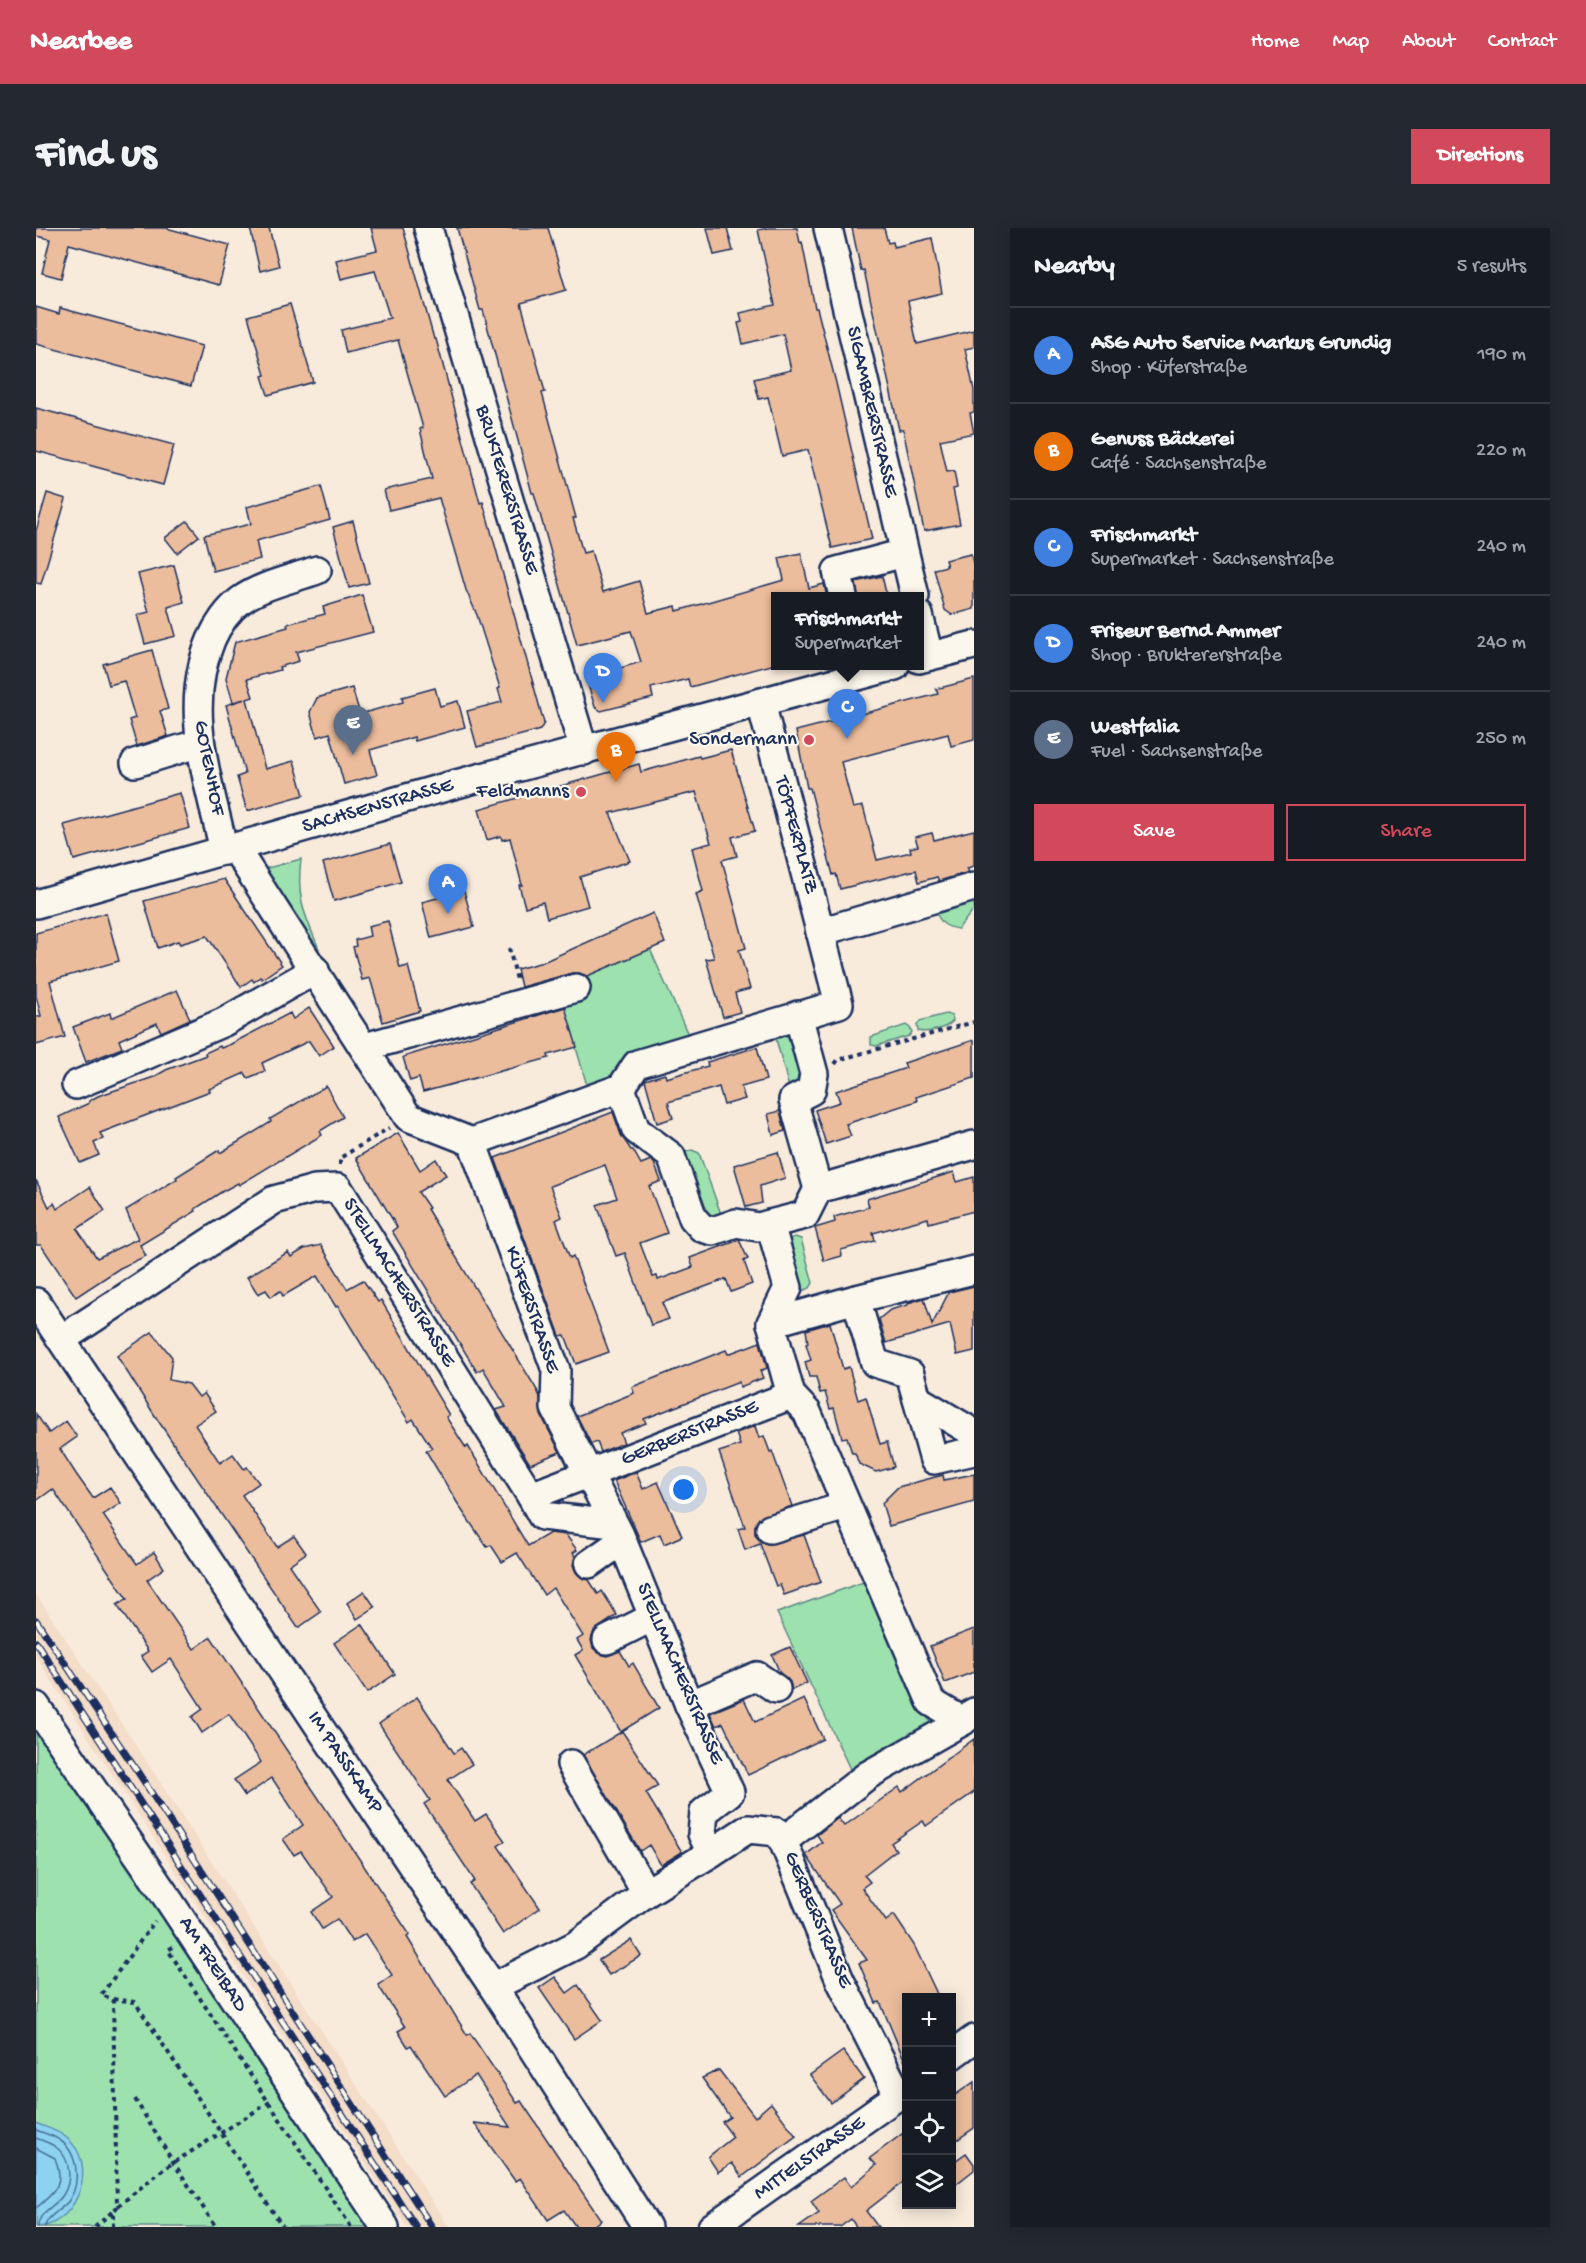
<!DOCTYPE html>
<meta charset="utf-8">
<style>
body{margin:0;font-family:"Gochi Hand",sans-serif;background:#242831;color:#f1f3f6}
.controls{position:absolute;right:18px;bottom:18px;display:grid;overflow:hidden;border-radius:0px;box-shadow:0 3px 15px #0003}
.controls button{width:54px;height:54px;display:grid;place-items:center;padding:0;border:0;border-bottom:2px solid #363941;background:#171b24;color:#f1f3f6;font:30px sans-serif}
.you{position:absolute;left:648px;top:1262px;width:21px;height:21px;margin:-15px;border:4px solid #fff;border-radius:50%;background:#1a73e8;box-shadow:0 0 0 9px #1a73e833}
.badge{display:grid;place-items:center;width:39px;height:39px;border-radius:50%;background:#d1495b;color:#fff;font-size:20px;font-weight:700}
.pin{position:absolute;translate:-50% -50px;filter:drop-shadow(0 2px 3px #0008)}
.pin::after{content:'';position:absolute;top:32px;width:21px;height:18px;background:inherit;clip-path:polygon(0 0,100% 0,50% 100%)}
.popup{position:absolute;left:735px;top:364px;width:153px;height:78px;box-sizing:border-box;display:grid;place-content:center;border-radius:0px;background:#171b24;filter:drop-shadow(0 2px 4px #0005);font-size:20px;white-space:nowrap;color:#9ea1a6}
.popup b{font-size:22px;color:#f1f3f6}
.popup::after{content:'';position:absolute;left:50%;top:100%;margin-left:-12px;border:12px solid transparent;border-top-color:#171b24}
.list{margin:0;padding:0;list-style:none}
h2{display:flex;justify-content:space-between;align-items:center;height:78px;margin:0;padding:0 24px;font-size:26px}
h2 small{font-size:20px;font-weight:400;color:#9ea1a6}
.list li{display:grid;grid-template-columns:39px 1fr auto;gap:18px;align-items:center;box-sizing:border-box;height:96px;padding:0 24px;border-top:2px solid #363941}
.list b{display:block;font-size:22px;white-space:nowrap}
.list p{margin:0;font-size:20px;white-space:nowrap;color:#9ea1a6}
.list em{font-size:20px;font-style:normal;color:#9ea1a6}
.actions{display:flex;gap:12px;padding:18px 24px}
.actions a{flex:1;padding:14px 0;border:2px solid #d1495b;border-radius:0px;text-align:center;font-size:21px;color:#d1495b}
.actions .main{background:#d1495b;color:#fff}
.icon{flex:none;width:33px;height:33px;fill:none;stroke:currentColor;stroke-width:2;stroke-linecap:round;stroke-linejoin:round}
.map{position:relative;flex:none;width:938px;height:1999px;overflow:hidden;border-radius:0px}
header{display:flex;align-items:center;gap:36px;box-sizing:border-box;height:84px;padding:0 30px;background:#d1495b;color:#fff}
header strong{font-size:28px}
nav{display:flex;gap:33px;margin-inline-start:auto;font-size:21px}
.intro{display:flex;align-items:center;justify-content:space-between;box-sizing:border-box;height:144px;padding:0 36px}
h1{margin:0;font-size:42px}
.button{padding:15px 27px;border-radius:0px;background:#d1495b;color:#fff;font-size:21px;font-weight:700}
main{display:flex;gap:36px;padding:0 36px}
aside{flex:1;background:#171b24;border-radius:0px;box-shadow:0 3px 15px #0003}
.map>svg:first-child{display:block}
.built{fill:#f4ddc9}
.green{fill:#9de2ae;stroke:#5c8886;stroke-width:1.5}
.water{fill:#8dd3ef;stroke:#5f91b5;stroke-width:1.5}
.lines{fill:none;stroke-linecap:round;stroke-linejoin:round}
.shore{stroke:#497198;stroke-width:1.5}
.building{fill:#ecbd9c;stroke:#1b2f5e;stroke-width:1.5}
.minor-casing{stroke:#1b2f5e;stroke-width:32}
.path{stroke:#1b2f5e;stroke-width:4;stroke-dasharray:4.5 4.5;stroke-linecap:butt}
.minor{stroke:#fbf7ec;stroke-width:27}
.rail-casing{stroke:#1b2f5e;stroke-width:7}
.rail{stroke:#fbf7ec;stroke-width:4.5;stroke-dasharray:14;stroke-linecap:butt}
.poi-dot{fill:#d1495b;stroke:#fbf7ec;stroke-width:2}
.labels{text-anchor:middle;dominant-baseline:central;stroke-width:4.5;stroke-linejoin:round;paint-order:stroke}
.street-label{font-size:21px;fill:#1b2f5e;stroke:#fbf7ec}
.poi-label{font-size:21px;fill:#1b2f5e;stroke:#fbf7ec;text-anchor:end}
</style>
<header>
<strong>Nearbee</strong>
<nav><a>Home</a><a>Map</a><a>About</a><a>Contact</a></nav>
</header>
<div class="intro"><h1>Find us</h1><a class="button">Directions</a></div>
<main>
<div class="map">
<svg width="938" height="1999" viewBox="0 0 938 1999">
<rect width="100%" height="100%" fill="#f8ebdc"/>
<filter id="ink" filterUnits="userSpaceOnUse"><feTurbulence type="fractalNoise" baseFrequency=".0167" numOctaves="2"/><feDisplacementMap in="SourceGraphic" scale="12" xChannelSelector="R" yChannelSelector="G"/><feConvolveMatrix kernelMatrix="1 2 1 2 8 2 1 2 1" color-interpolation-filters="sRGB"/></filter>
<g filter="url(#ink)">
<!-- built -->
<polygon class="built" points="0,1366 118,1545 413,1999 371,1999 256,1823 0,1429"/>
<!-- green -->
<g class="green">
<path d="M265,631c-5,39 3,54 18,90l-9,3 -46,-83z"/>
<path d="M938,670v11l-16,20c-13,-2 -18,-6 -22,-18z"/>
<polygon points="614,721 653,809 592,826 573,853 552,861 525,768 530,757"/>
<path d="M910,786l6,2 1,5c-6,7 -25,13 -35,10l-1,-6 3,-4z"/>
<polygon points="870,797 874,800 876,804 873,808 840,818 835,817 835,809"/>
<polygon points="757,801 769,841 762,865 755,867 740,811 743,805"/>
<polygon points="656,922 663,925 685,986 682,991 673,994 647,925"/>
<polygon points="759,1009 765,1011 777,1055 774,1060 769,1062 763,1059 750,1017 753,1011"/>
<polygon points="833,1352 896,1499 814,1541 741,1385"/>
<polygon points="0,1496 339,1999 0,1999"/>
</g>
<!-- water -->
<path class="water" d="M0,1895c13,6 27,9 36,20 26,29 1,84 -36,84z"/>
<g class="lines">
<!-- shore -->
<g class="shore">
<path d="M0,1902c7,3 16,5 22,9 20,12 23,42 12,60 -6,10 -24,17 -25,28"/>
<path d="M0,1910c7,3 15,5 21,10 14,11 15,33 6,47 -8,12 -25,17 -25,32"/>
<path d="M0,1920l19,10c10,25 1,34 -19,50"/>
</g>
</g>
<!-- building -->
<g class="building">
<polygon points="0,0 130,0 194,17 183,57 33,16 25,50 6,45 14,11 0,8"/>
<polygon points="214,0 233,0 243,38 224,43"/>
<polygon points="335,0 367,0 398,111 400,111 444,275 447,274 508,495 504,502 441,519 431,483 466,474 462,461 464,460 441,387 430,362 403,270 353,282 348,262 396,251 384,201 387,200 362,112 310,125 305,102 354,90 339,43 305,51 300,32 341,22"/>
<polygon points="421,0 512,0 530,62 485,75 509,164 506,165 540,290 537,290 547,325 555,323 567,364 603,353 612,385 640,378 641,383 748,352 743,330 765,325 773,360 788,356 791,369 739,369 739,436 654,459 652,451 615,460 617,470 565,483 559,479 550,450 605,434 595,403 541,417 498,265 496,265 447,82 444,82"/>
<polygon points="671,0 691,0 697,23 678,27"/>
<polygon points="732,0 761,0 764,15 766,14 779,80 781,80 800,155 836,311 796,320 772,222 746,228 732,169 723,171 718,151 755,142 747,106 707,116 702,95 706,94 704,85 739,77 722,2"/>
<polygon points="816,0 848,0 852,15 857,14 858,19 896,10 906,65 872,73 881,116 938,102 938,119 929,121 938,162 938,184 934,185 938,205 904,212 911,244 918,243 921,260 917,261 924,296 888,303 867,201 863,202 828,42 825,43"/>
<polygon points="254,76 277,154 232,167 226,148 229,147 212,88"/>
<polygon points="0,79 23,86 24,80 166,118 155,158 0,116"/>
<polygon points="0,180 138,217 127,257 0,223"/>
<polygon points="285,258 294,292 220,313 224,331 177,343 168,307 215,296 211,279"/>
<polygon points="11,265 30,271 5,356 0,355 0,303"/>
<polygon points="151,293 163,308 141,325 129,310"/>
<polygon points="317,293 333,355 313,360 297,299"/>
<polygon points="935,326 938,340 938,381 916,387 909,382 898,341 911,338 909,332"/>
<polygon points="138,337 148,374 132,379 140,408 109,416 101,387 113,384 102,346"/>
<polygon points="846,348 851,369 822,369 820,354"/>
<polygon points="326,367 337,404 260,424 263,433 243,439 244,442 211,451 217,469 211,471 229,541 258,533 268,567 211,583 201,549 209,546 190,477 209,471 197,474 190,450 199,414 252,399 251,396 289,386 287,379"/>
<polygon points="116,422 132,481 124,483 132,508 101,518 93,492 99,490 88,453 73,457 67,436"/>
<polygon points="938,451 938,512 915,518 912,506 805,534 817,580 827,578 841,632 875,624 874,620 882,618 879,609 896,605 898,612 938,602 938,638 931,640 933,644 903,653 901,649 883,654 880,642 804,661 800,646 797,647 774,560 771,560 760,503 902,466 900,461"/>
<polygon points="316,460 324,486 367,474 366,469 399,460 404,478 422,473 429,499 379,513 378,509 334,522 341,547 308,556 294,505 281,509 274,484 281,470"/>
<polygon points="695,522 719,603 696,609 701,628 686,632 710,720 703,722 714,761 699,765 704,784 687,789 670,731 678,730 660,666 667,663 656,620 675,615 660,564 574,585 594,633 544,649 552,678 511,690 507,674 489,679 483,657 486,657 474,610 466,612 465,608 451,612 443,581 603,536 605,544 663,528 664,530"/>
<polygon points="144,565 154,600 38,632 28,597"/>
<polygon points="354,616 365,654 298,673 287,635"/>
<polygon points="188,651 246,737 226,751 224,749 218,754 216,751 205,759 171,708 144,716 142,713 122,720 108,673"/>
<polygon points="428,663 438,699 395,710 386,674"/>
<polygon points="70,685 83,733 14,753 29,809 0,817 0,789 5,788 0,768 0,705"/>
<polygon points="617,685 629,715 551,748 543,745 536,745 485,759 481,741 507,734"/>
<polygon points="352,693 364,740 372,738 384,783 347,794 334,750 326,752 317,719 320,718 319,712 334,708 332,698"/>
<polygon points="141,762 154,791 125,804 121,795 83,812 86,820 50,834 37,799 74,785 75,790"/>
<polygon points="529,779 541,819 512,827 513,830 387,864 383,850 374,853 367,829"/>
<polygon points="273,780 298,818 283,828 273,813 226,835 229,843 212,850 209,845 173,861 174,863 64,905 67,911 58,915 63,927 44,935 23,889 53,875 53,873 62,868 118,849 130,842 170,827 169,825 184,818 185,820 195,816 254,785 257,791"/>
<polygon points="938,812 938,850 880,869 881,873 810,896 815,908 790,916 779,882 804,874 800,863 870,840 868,835"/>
<polygon points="721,819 730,852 705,859 709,871 688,877 683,859 632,874 637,890 621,895 609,852 629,846 630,850 672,838 671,834"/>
<polygon points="290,858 307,889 284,903 286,907 203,957 202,955 187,963 159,981 160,983 104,1017 110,1028 84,1040 40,1069 5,1017 0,1017 0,952 13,979 18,975 21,981 54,959 69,983 41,1001 61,1030 101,1011 103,1013 90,982 141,951 140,949 183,922 184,925 235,894 234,891"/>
<polygon points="744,883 749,903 737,907 732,886"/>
<polygon points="577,884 585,907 595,922 597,922 605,936 615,932 618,935 625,953 613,958 631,1005 604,1015 617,1049 621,1048 622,1052 657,1039 654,1030 703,1012 712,1031 708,1033 716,1056 695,1064 690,1051 626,1075 633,1091 615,1097 589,1025 580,1028 561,977 581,970 569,937 514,958 526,989 520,992 534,1030 537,1028 573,1124 540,1136 529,1107 524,1108 459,930"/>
<polygon points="362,905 384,942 400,931 410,947 382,964 393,980 391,981 501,1162 504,1169 505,1187 524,1224 494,1236 460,1182 470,1179 447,1140 441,1144 356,1003 361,999 320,930"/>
<polygon points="742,924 749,950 724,958 726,975 710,979 698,937"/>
<polygon points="918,944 921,954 938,949 938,983 893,995 892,990 837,1005 839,1013 805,1022 806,1028 788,1033 779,1000 799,994 798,989 833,979 831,971"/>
<polygon points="285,1017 311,1061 327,1052 342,1074 345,1072 413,1187 410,1189 430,1220 432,1218 492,1318 514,1305 530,1307 541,1322 537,1325 539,1328 537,1337 540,1344 546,1350 553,1352 562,1366 566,1363 581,1387 558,1403 555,1412 557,1420 563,1425 571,1428 584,1423 593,1438 597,1435 623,1480 586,1503 622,1558 610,1565 646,1624 625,1637 613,1617 604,1623 547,1527 585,1504 539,1427 547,1422 541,1412 547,1408 517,1360 508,1367 481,1325 466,1334 455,1317 451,1319 425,1281 390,1223 396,1220 377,1191 373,1194 302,1078 300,1079 281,1048 247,1068 244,1063 235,1069 230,1062 222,1066 211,1049 252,1024 255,1029 268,1021"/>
<polygon points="938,1058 938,1123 921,1127 914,1096 850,1115 843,1091 854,1082 872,1077 872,1075 888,1070 896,1097 913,1064"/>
<polygon points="794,1095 807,1141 813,1139 822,1172 830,1169 844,1216 851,1214 858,1239 840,1244 823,1236 819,1225 816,1225 811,1209 806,1210 798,1180 794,1181 789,1164 784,1165 780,1149 773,1149 769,1134 775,1132 770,1116 772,1115 770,1102"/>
<polygon points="116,1104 136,1129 133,1152 153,1156 163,1169 168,1165 180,1183 159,1197 184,1235 197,1226 208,1241 211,1239 223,1255 206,1267 241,1319 258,1308 270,1325 253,1337 285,1384 262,1400 121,1191 81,1128"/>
<polygon points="724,1114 731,1140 724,1143 727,1150 704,1159 703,1154 608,1191 610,1195 584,1205 588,1215 565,1224 561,1214 555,1216 541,1188 598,1165 596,1159 690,1122 692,1126"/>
<polygon points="0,1186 13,1205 30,1193 41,1209 24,1221 40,1246 57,1270 74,1259 85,1275 67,1287 101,1336 118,1324 128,1340 111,1352 158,1421 175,1409 374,1707 371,1709 431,1807 434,1805 481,1875 485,1873 565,1992 555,1999 540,1999 528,1982 512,1992 484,1950 479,1953 438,1895 474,1899 440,1847 409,1868 375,1817 372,1819 362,1803 369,1799 342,1757 356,1747 329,1706 316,1714 301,1691 286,1701 275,1684 297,1669 265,1623 258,1627 247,1611 267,1597 236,1550 209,1568 198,1552 225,1534 193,1486 166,1505 156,1489 167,1481 135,1431 116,1444 105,1428 112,1423 81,1377 91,1371 17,1261 0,1273"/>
<polygon points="719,1198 723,1210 728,1208 734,1224 736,1223 756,1278 723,1290 719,1298 719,1306 724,1313 731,1316 768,1307 785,1354 748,1367 744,1357 740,1358 724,1316 709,1322 702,1301 709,1299 683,1224 704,1217 700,1205"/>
<polygon points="600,1244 607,1261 622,1254 646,1308 628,1316 624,1306 605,1314 578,1253"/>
<polygon points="938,1246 938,1274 853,1298 846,1275 862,1259 907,1247 908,1252"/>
<polygon points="328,1363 339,1379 321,1391 311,1375"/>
<polygon points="326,1396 359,1446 331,1465 298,1415"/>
<polygon points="938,1401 938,1444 909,1455 894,1418"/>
<polygon points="754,1419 771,1455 756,1462 754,1454 744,1445 736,1427"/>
<polygon points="381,1469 418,1525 425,1520 436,1536 412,1552 439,1593 450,1586 469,1613 462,1618 504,1680 467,1706 434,1656 439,1653 388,1576 394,1572 343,1496"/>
<polygon points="708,1471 719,1494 768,1471 787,1511 712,1547 687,1495 680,1498 674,1485"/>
<polygon points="938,1511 938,1564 890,1598 887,1593 855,1615 860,1622 828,1647 834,1654 826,1660 850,1693 858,1687 878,1717 903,1770 870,1770 870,1836 844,1774 840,1775 823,1735 831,1732 795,1682 804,1676 770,1627 786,1614 781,1607 802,1590 808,1598 863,1559 866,1564"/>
<polygon points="595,1712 605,1728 573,1747 563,1732"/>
<polygon points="519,1749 531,1765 542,1757 566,1792 538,1811 503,1760"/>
<polygon points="807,1823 828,1851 795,1875 774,1847"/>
<polygon points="683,1842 719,1889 735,1875 760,1908 706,1949 696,1935 682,1944 672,1929 697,1909 686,1894 694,1889 666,1850"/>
<polygon points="938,1854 938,1900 915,1916 915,1870"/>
<polygon points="870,1903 870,1952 830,1983 842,1999 820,1999 815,1991 804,1999 763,1999 783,1985 775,1973 808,1949 815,1959 840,1937 834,1930"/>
<polygon points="930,1925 938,1936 938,1942 915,1960 915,1936"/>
</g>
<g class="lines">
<defs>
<g id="minor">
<polyline points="392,0 548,523"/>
<polyline points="792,0 879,368"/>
<polyline points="807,368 801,343 868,325"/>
<polyline points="883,387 893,428"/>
<polyline points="883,431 938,417"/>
<polyline points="99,535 164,515"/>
<polyline points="199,620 372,889 436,914 520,1142 519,1180 584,1307 653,1477 694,1564 668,1584 666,1606 675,1625 610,1665 540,1717 457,1759"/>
<path d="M188,623c-15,-70 -42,-142 -13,-211 6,-14 17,-30 30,-40 21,-15 51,-21 76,-30"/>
<polyline points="0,676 413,558 859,438"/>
<polyline points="784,704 938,659"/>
<polyline points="329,819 540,760"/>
<polyline points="40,857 188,794 279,742"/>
<polyline points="585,860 600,902 635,928 657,990 666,1000 677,1003 700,995 722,999 769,987 782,961 757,872 775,863 778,846 762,787"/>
<polyline points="436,914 585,860 601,836 803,776 725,475"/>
<polyline points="782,961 938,917"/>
<polyline points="734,996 752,1060 735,1095 755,1167 771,1184 895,1474 927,1493"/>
<polyline points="820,1071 839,1135 874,1146 898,1232 938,1223"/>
<polyline points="0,1074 457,1759 611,1999"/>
<polyline points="735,1095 820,1071 938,1042"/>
<polyline points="26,1111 238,972 279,961 302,960 495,1268 755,1167"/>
<polyline points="881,1171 938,1205"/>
<polyline points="495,1268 506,1288 578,1296"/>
<polyline points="734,1301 810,1278"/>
<polyline points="553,1336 586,1313"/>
<polyline points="571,1412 617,1389"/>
<polyline points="653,1477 721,1448 740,1461"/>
<polyline points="0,1478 134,1674 349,1999"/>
<polyline points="535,1536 610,1665"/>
<polyline points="675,1625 712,1601 741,1604 747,1613"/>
<polyline points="915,1828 938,1811"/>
<polyline points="863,1868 804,1752 747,1613 832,1547 927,1493 938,1484"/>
<polyline points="676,1999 870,1862"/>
</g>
</defs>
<!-- minor casing -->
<use href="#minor" class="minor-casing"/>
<!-- path -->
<g class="path">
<polyline points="473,720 481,752"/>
<polyline points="799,836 802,832 938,794"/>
<polyline points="304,937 304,930 353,900"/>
<polyline points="137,1719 132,1722 315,1999"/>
<polyline points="77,1771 99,1774 247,1999"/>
<polyline points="99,1871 137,1934 180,1999"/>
<polyline points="82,1978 129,1940 234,1874"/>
<polyline points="59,1999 76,1984"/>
<polyline points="77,1999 77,1984 81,1979 77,1771 65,1767 119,1693"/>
</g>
<!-- minor -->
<use href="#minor" class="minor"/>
<defs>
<g id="rail">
<polyline points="0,1392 107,1552 396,1999"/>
<polyline points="0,1414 380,1999"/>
</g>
</defs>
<!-- rail casing -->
<use href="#rail" class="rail-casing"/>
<!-- rail -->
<use href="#rail" class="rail"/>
</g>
</g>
<!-- markers -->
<g class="poi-dot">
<circle cx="773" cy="512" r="6"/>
<circle cx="545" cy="564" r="6"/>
</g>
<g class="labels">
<!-- street labels -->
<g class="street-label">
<text transform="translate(835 184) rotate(77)">SIGAMBRERSTRASSE</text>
<text transform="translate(470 262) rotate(73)">BRUKTERERSTRASSE</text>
<text transform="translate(172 540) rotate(79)">GOTENHOF</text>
<text transform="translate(342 579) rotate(-16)">SACHSENSTRASSE</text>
<text transform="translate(759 607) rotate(75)">TÖPFERPLATZ</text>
<text transform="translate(362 1055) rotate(58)">STELLMACHERSTRASSE</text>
<text transform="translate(495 1082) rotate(71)">KÜFERSTRASSE</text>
<text transform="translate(654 1206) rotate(-22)">GERBERSTRASSE</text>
<text transform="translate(643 1446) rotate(67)">STELLMACHERSTRASSE</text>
<text transform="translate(308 1535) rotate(56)">IM PASSKAMP</text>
<text transform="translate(781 1692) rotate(67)">GERBERSTRASSE</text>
<text transform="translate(176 1737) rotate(57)">AM FREIBAD</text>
<text transform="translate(774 1931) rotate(-35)">MITTELSTRASSE</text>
</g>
<!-- poi labels -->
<g class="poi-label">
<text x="761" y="512">Sondermann</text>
<text x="533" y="564">Feldmanns</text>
</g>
</g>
</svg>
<div class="controls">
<button>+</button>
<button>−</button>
<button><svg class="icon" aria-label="locate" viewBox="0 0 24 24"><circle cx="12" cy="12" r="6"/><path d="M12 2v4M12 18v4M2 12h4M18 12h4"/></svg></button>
<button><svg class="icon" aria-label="layers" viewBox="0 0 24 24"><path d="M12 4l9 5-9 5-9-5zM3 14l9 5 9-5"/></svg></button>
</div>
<div class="you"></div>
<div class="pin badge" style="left:412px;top:686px;background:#3f7fe0">A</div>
<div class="pin badge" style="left:580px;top:554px;background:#e8710a">B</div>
<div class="pin badge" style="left:811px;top:511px;background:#3f7fe0">C</div>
<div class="popup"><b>Frischmarkt</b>Supermarket</div>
<div class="pin badge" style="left:567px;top:475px;background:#3f7fe0">D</div>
<div class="pin badge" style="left:317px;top:527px;background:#5c6f8a">E</div>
</div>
<aside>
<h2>Nearby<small>5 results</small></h2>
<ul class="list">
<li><span class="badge" style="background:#3f7fe0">A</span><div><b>ASG Auto Service Markus Grundig</b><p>Shop · Küferstraße</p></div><em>190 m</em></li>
<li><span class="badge" style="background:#e8710a">B</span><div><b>Genuss Bäckerei</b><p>Café · Sachsenstraße</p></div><em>220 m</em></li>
<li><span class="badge" style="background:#3f7fe0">C</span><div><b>Frischmarkt</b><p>Supermarket · Sachsenstraße</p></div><em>240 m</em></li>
<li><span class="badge" style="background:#3f7fe0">D</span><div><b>Friseur Bernd Ammer</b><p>Shop · Bruktererstraße</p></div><em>240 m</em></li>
<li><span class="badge" style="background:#5c6f8a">E</span><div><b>Westfalia</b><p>Fuel · Sachsenstraße</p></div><em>250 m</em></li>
</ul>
<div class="actions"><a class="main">Save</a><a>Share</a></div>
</aside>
</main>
